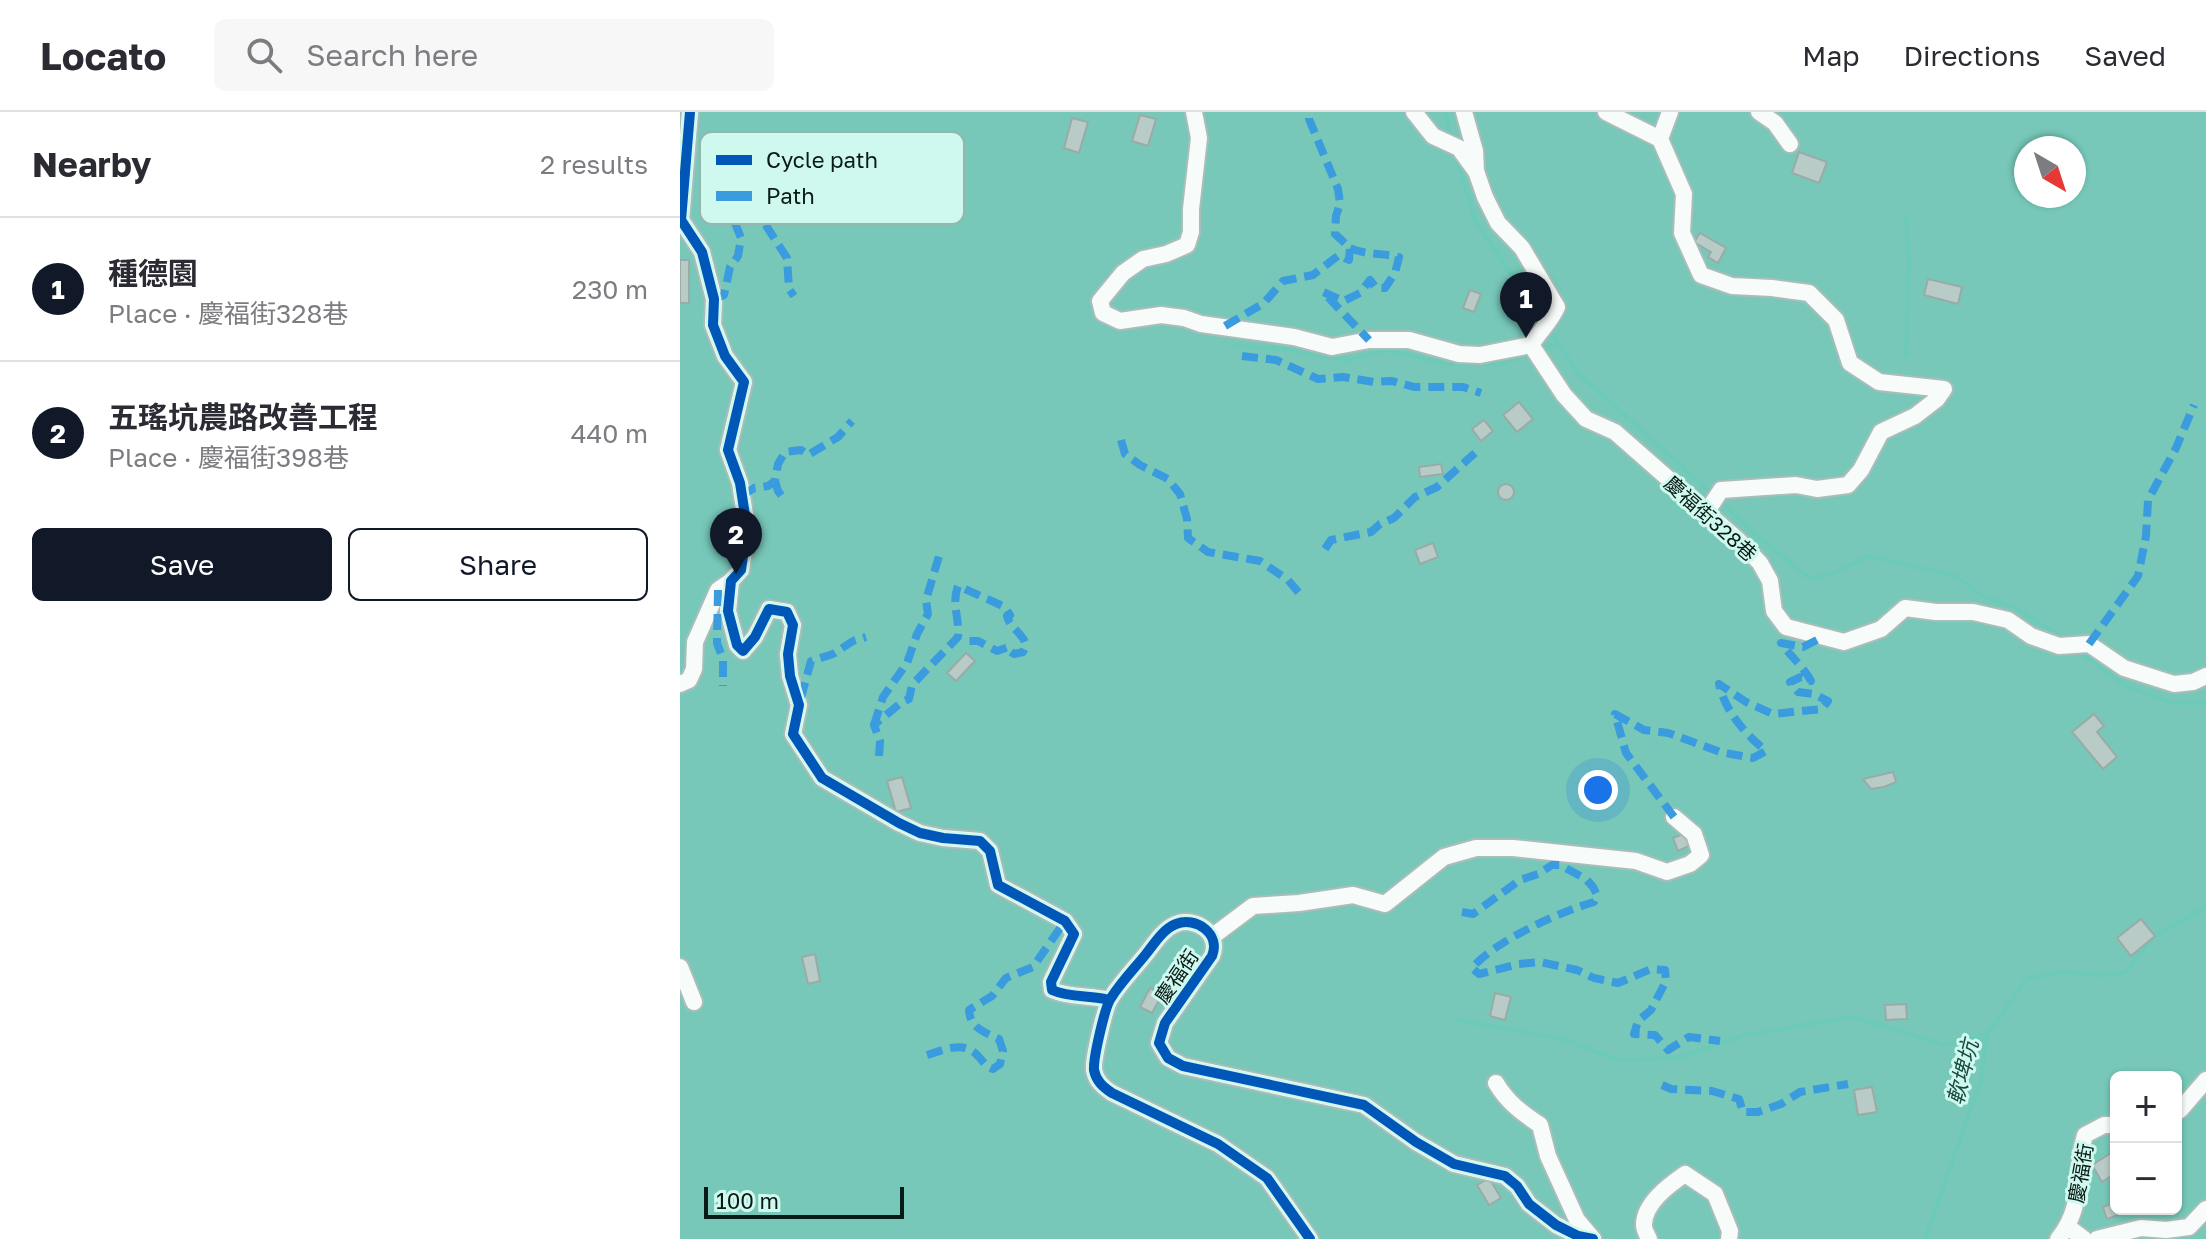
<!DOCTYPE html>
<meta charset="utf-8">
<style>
body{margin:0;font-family:"Golos Text","Noto Sans TC",sans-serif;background:#f7f7f7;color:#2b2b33}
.controls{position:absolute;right:24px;bottom:24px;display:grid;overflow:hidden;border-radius:12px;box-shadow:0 2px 6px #0004}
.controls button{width:72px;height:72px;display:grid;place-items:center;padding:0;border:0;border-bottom:2px solid #e1e1e2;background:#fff;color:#2b2b33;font:40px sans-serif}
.compass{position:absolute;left:1334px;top:24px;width:72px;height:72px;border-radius:50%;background:#fff;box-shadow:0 2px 6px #0004;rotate:141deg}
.scale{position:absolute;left:24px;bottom:20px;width:200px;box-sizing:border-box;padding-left:8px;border:4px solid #0a1a16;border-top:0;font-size:22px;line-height:28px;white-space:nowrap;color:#0a1a16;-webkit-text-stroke:6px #cff9ee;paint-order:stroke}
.you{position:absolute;left:918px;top:678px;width:28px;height:28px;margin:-20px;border:6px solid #fff;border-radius:50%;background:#1a73e8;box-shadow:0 0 0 12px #1a73e833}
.badge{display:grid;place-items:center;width:52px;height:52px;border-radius:50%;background:#111827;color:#fff;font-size:26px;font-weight:700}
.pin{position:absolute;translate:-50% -66px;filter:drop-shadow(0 2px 4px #0008)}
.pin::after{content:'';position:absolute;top:42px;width:28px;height:24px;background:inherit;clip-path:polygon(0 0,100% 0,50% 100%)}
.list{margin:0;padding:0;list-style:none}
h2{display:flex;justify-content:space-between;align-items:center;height:104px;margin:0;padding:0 32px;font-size:34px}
h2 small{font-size:26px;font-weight:400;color:#7c7c81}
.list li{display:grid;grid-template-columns:52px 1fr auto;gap:24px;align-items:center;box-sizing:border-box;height:144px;padding:0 32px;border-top:2px solid #e1e1e2}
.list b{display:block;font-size:30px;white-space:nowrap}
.list p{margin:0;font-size:26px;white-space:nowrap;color:#7c7c81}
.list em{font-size:26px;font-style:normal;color:#7c7c81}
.actions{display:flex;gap:16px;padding:24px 32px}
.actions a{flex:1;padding:18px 0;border:2px solid #111827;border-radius:12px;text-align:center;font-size:28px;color:#111827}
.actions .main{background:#111827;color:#fff}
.icon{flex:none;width:44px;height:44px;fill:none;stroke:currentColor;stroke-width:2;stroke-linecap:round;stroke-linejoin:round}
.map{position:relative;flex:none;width:1526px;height:1127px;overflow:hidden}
header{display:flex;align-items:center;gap:48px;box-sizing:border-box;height:112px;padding:0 40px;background:#fff;border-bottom:2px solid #e1e1e2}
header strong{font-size:38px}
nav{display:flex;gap:44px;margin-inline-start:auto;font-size:28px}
.search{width:560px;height:72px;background:#f7f7f7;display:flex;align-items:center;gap:20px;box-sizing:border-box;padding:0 28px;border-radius:12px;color:#7c7c81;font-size:30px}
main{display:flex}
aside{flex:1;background:#fff}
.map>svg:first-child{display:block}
.forest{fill:#77c8b9;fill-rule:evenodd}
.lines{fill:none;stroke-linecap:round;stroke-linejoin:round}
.stream{stroke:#6ccab8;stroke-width:4}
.building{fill:#b9cbc6;stroke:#9aaba7;stroke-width:2}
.minor-casing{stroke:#abbdb9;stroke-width:20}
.minor{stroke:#f7fbfa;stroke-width:16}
.quiet{stroke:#3a9bdf;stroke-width:8;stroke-dasharray:16 8;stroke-linecap:butt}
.cycleway-casing{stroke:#cff9ee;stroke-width:15}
.cycleway{stroke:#0057b8;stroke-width:10}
.labels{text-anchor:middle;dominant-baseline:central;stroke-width:6;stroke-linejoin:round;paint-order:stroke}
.street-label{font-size:20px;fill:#0a1a16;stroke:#cff9ee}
.water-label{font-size:22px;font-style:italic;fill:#174b41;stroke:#cff9ee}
.key{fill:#cff9ee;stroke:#94b6ad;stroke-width:2}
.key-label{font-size:22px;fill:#0a1a16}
</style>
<header>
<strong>Locato</strong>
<div class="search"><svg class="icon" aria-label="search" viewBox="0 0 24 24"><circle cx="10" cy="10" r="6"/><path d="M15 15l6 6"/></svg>Search here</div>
<nav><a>Map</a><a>Directions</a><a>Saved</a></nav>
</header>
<main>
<aside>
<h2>Nearby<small>2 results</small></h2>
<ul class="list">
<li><span class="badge">1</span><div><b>種德園</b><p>Place · 慶福街328巷</p></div><em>230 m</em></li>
<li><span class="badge">2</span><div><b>五瑤坑農路改善工程</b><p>Place · 慶福街398巷</p></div><em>440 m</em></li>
</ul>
<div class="actions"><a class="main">Save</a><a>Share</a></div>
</aside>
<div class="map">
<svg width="1526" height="1127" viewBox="0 0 1526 1127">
<rect width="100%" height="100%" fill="#cbe2dc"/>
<!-- forest -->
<path class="forest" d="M0,0h1526v1127h-1526zM1346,36h48v48h-48zM1436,965h60v132h-60z"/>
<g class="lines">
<!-- stream -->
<g class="stream">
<polyline points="765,0 770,25"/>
<polyline points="775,41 795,109 863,209"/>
<polyline points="1226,104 1229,149 1226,244"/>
<polyline points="868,216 899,262 1033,382"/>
<polyline points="555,234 602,237 671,248 707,238 766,252 823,252 851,241"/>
<polyline points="859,238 877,231"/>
<polyline points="1039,388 1080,426 1129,466 1151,462 1189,444 1276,464 1301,483 1337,496 1384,527"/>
<polyline points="1397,538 1444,573 1491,591 1526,591"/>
<polyline points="194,637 206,635"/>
<polyline points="779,908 882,927 939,948 997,946 1065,923 1173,905 1265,933 1307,923"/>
<polyline points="1245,1127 1301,968 1307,923 1346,867 1379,860 1421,863 1445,861 1475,824 1526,795"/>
</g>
</g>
<!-- building -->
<g class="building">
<polygon points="460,3 476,7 468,34 452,29"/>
<polygon points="392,6 408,10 399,41 384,36"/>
<polygon points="1119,40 1147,50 1139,71 1112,61"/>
<polygon points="1020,121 1046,136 1038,151 1028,145 1031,140 1014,130"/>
<rect x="0" y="148" width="9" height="43"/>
<polygon points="1248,167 1282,175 1278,192 1244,183"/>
<polygon points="790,178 801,182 794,200 783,196"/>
<polygon points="839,290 853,307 837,320 823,303"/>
<polygon points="804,308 813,319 801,329 792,317"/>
<polygon points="761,352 763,362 740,365 739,355"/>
<circle cx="826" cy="380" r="8"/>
<polygon points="753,431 758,445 740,452 735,438"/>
<polygon points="286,541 295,549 276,569 267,561"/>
<polygon points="1414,602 1424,614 1417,620 1437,645 1423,657 1392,620"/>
<polygon points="1213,660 1216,670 1204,675 1191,677 1183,667"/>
<polygon points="222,665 231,696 216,700 207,669"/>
<polygon points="1008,720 1013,732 998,739 993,726"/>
<polygon points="1461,807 1475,824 1451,844 1437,826"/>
<polygon points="135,842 140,869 128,872 122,845"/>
<polygon points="470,876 482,883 472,901 460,895"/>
<polygon points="815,881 831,885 825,908 810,904"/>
<polygon points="1226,892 1227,907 1206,908 1205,893"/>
<polygon points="1192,975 1197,1000 1178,1003 1174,978"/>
<polygon points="1436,1038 1436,1061 1422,1070 1412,1053"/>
<polygon points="809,1066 821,1086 809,1093 797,1073"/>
<polygon points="1436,1090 1436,1097 1455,1097 1427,1107 1423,1095"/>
</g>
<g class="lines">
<defs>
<g id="minor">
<path d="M10,0l-9,108 21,32 12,47 -1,26 12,31 19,26 -16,68 12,33 5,32v27l-4,28 -10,11 -3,30 9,34 6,6 12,-14 14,-28 18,3 6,13 -5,29 2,22 9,29 -6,29 29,44 77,45 21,10 23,5 37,3 10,10 8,34 67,36 9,13 -23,48 1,8c18,8 38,5 57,10"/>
<polyline points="514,0 519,26 511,97 511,120 507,133 486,142 463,147 443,161 420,189 423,201 440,209 481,203 504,206 521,212 614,225 652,235 689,228 729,228 779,242 800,243 851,233"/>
<polyline points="734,0 753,24 779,36 795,58"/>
<path d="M784,0l11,39 1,20 9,26 13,26 24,25 35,59c-6,14 -18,25 -26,38l33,50 22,24 29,13 123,108 22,23 10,18 4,30 12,16 58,15 37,-13 24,-21 31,4h37l35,8 23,16 28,10 30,-2 35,24 50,16 19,-2 13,-6"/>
<polyline points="926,0 980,27"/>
<polyline points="990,0 980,27 1004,82 1002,121 1021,163 1052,174 1092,176 1129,181 1156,208 1170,251 1199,270 1264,277 1257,287 1235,304 1201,320 1181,358 1168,373 1137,377 1116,373 1041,378 1026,401"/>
<polyline points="1079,0 1095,11 1110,32"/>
<polyline points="0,572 9,568 14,557 15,530 38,478 51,469"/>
<polyline points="533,824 573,794 619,791 673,783 705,792 764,745 796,736 833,736 956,749 987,760 1010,752 1021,743 1014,722 994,705"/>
<polyline points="0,855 14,890"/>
<path d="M816,971c11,19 26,30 44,42l8,31 29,64 16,19"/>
<polyline points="1496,1000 1500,998 1526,968"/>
<polyline points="1388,1115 1404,1127"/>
<path d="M630,1127l-43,-61 -49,-34 -106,-51c-9,-6 -16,-12 -18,-23 -1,-11 11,-64 17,-72 10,-16 23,-29 35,-44 8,-10 17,-25 30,-30 20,-8 45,10 36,32l-47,67 -6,20 9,15 15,8 181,39 52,37 38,22 51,12 12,10 12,18 27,21 22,11 15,3"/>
<path d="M969,1127c-1,-2 -5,-10 -5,-13 -1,-22 25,-41 41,-52l30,20 15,37 -1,8"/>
<path d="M1378,1127c28,-34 16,-68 27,-104l19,-10h12"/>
<polyline points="1417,1127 1461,1116 1486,1118 1509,1115 1526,1097"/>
</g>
</defs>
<!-- minor casing -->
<use href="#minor" class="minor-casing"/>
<!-- minor -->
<use href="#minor" class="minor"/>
<!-- quiet -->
<g class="quiet">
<path d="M670,136c15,7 33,5 49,9l-4,16 -10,15h-9l-6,-8 -10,13 -16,8 -21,-9 46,48"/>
<polyline points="34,187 44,183 50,155 58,144 61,126 55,111 67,84 77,76 80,100 87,115 107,146 109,177 114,184"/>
<polyline points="545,214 584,191 603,169 633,163 659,143 669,148 670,136 655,122 656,104 660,91 658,77 629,7 629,0"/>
<polyline points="562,244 596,248 638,267 663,265 694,270 712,269 734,275 783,275 801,281"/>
<polyline points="441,328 445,342 460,353 488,367 500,382 507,407 508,426 528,440 580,449 608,468 619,481"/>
<polyline points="95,369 98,379 105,388"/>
<polyline points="62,384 74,376 88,374 95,369 98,352 105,340 121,338 128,343 158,325 172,309"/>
<polyline points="645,437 651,428 691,420 700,412 714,406 735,385 757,375 795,341"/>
<polyline points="38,478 37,531 43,547 43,574"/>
<polyline points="1409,532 1458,464 1466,424 1468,388 1496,336 1514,293"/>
<polyline points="121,586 131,549 153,542 173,529 186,525"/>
<polyline points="194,613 203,585 227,551 237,522 248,502 246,488 259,444"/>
<path d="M199,644l1,-15 -6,-16 28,-23 7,-3 3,-14 46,-48c2,-18 -7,-33 0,-51l47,21 5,8 -3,1c3,13 17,17 19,30l-3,6 -9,2 -4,-3 -1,-4 -12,4 -19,-10h-9"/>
<path d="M994,705l-48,-64 -11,-39 29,16 24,3 52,19 33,6 13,-7c-21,-17 -41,-40 -47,-67l27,18 27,12 49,-5 6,-8 -14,-7 -16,-2 -8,-10 11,-5 10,4c-8,-15 -20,-24 -30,-38l22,4 20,-10"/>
<path d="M782,800l11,2 47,-34 18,-6 14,-9h8l26,14 7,8 4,8 -3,7c-35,10 -99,39 -122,66l7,6 40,-10 21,-2 37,8 17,8 24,5 33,-14 14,1 1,11 -15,29 -13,11 -4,13 21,1 13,15 21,-13 31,4"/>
<path d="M247,943c17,-5 37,-15 51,1 6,6 7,10 15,13l7,-5 3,-13 -4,-12c-15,-7 -29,-11 -30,-29l23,-14 14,-18 27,-11 32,-46"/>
<polyline points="982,973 991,977 1032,979 1059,987 1063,1000 1078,1000 1101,992 1120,980 1168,972"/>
</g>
<defs>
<g id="cycleway">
<path d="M10,0l-9,108 21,32 12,47 -1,26 12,31 19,26 -16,68 12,33 5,32v27l-4,28 -10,11 -3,30 9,34 6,6 12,-14 14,-28 18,3 6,13 -5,29 2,22 9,29 -6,29 29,44 77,45 21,10 23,5 37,3 10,10 8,34 67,36 9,13 -23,48 1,8c18,8 38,5 57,10"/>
<path d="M630,1127l-43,-61 -49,-34 -106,-51c-9,-6 -16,-12 -18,-23 -1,-11 11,-64 17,-72 10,-16 23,-29 35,-44 8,-10 17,-25 30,-30 20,-8 45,10 36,32l-47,67 -6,20 9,15 15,8 181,39 52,37 38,22 51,12 12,10 12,18 27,21 22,11 15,3"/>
</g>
</defs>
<!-- cycleway casing -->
<use href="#cycleway" class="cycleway-casing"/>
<!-- cycleway -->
<use href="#cycleway" class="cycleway"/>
</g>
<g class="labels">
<!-- street labels -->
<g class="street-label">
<text transform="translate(1031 406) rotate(42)">慶福街328巷</text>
<text transform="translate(496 864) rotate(-56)">慶福街</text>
<text transform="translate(1400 1061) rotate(-80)">慶福街</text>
</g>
<!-- water labels -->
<g class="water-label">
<text transform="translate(1282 960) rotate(-76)">軟埤坑</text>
</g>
</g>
<!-- legend -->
<rect x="20" y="20" width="264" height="92" rx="12" class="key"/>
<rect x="36" y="43" width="36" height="10" fill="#0057b8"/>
<rect x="36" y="79" width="36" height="10" fill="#3a9bdf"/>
<g class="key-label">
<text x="86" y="56">Cycle path</text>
<text x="86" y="92">Path</text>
</g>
</svg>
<div class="controls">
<button>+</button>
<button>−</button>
</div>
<svg class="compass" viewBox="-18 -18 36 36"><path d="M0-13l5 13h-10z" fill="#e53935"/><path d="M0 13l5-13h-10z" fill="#7c7c81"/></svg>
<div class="scale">100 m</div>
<div class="you"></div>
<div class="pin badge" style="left:846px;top:226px">1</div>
<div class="pin badge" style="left:56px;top:462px">2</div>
</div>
</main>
